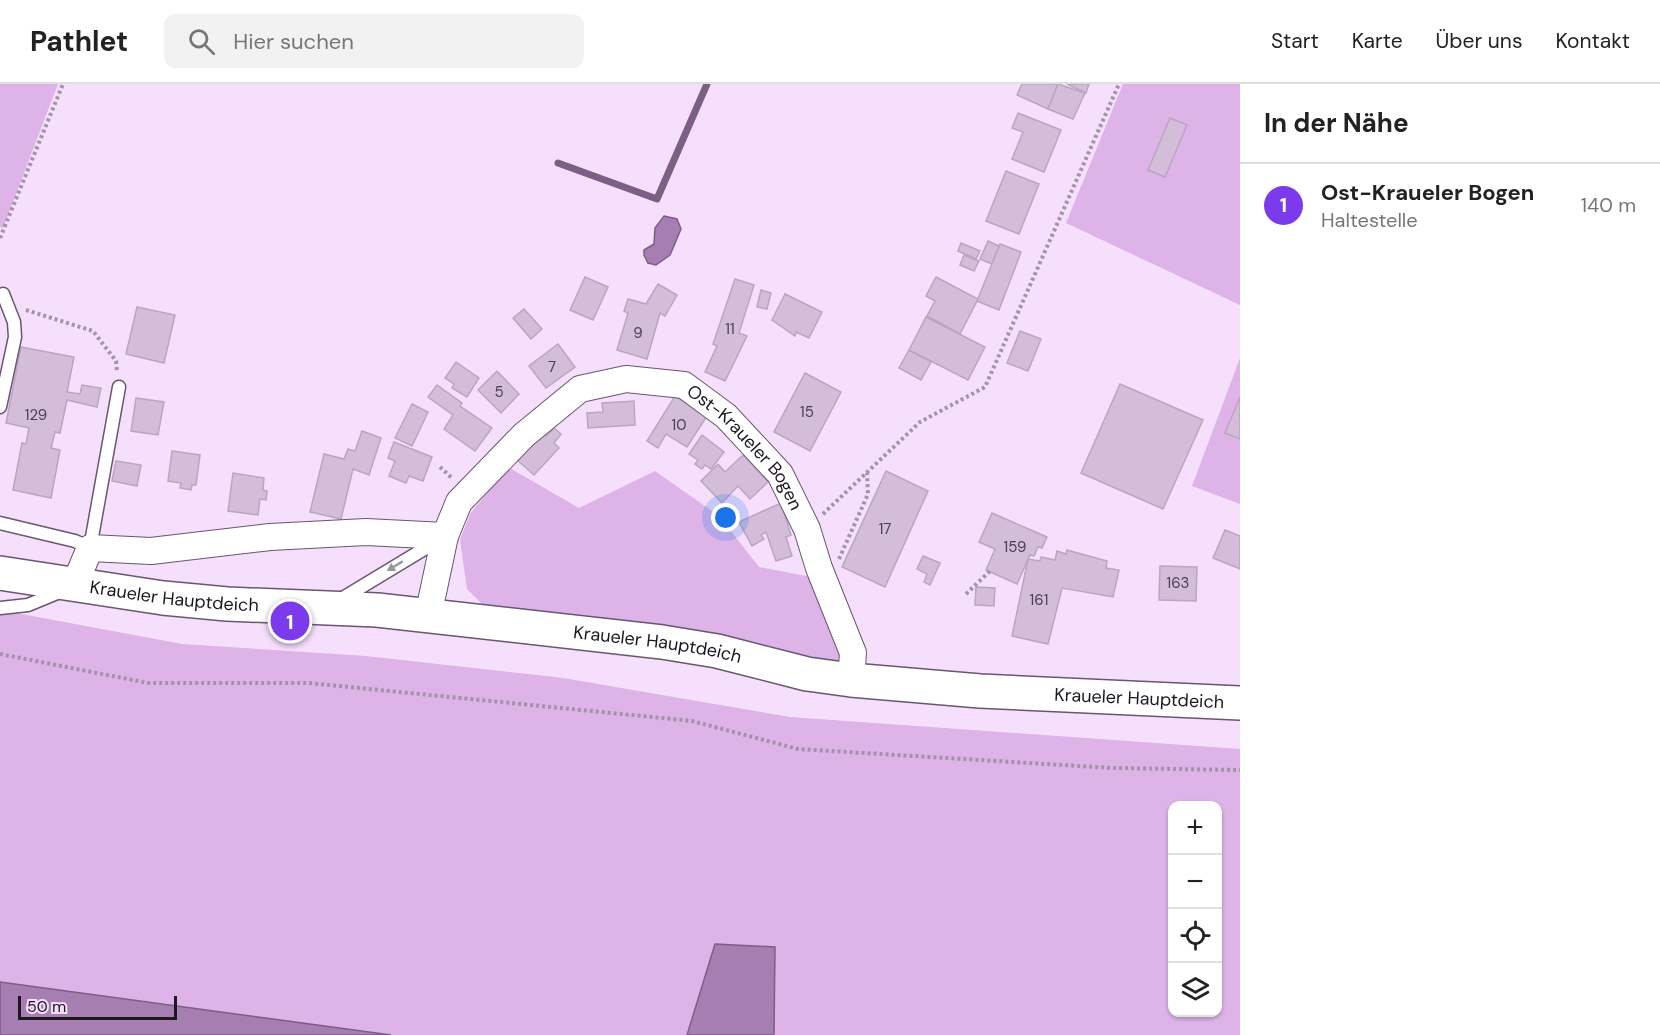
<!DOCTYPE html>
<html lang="de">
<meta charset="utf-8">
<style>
body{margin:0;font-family:"DM Sans",sans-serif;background:#f2f2f2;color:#222}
.controls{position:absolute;right:18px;bottom:18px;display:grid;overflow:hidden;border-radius:12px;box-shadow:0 2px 4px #0004}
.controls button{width:54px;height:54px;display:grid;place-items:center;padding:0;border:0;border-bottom:2px solid #e0e0e0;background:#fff;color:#222;font:30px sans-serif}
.scale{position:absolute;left:18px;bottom:15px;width:159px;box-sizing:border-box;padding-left:6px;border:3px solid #1e1620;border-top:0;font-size:16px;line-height:21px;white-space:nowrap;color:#1e1620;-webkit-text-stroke:4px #f6dffc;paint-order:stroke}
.you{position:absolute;left:726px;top:434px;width:21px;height:21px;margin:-15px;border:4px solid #fff;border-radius:50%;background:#1a73e8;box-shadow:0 0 0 9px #1a73e833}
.badge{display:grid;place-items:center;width:39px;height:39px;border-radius:50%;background:#7c3aed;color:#fff;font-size:20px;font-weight:700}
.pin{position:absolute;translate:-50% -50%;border:3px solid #fff;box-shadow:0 2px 6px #0006}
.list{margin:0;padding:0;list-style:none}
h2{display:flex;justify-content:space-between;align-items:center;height:78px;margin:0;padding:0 24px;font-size:26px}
h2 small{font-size:20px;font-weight:400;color:#767676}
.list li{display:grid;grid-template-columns:39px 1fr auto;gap:18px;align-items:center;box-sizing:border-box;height:84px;padding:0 24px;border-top:2px solid #e0e0e0}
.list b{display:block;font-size:22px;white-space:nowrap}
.list p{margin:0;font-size:20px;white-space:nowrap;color:#767676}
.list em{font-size:20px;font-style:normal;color:#767676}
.icon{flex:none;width:33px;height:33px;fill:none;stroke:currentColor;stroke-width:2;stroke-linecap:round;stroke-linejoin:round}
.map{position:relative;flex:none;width:1240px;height:951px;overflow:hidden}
header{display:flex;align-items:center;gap:36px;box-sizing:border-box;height:84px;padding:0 30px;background:#fff;border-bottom:2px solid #e0e0e0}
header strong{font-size:28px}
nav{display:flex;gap:33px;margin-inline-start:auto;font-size:21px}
.search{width:420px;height:54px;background:#f2f2f2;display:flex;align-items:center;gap:15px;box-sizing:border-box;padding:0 21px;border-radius:12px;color:#767676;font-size:22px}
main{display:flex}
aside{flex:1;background:#fff}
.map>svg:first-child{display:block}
.green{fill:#ddb3e8;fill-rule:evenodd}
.water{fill:#a67eb1;stroke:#7d5f86;stroke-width:1.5}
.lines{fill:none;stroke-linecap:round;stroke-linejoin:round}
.stream{stroke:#7d5f86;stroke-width:7}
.building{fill:#d3bdd9;stroke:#bba5c1;stroke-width:1.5}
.lane-casing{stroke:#69566f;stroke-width:15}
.street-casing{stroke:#69566f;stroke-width:28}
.secondary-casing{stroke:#69566f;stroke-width:36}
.path{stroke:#a392a8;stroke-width:4;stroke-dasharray:3 3;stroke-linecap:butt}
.lane{stroke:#fff;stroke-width:12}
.street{stroke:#fff;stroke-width:26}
.secondary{stroke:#fff;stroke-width:33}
.oneway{fill:#9a969b}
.labels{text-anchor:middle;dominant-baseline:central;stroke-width:6;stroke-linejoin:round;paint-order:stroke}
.number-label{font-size:15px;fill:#4b404e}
.street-label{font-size:18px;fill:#1e1620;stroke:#f6dffc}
</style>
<header>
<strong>Pathlet</strong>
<div class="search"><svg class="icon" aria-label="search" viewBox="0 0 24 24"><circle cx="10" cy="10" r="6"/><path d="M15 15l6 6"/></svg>Hier suchen</div>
<nav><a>Start</a><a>Karte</a><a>Über uns</a><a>Kontakt</a></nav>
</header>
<main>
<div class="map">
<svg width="1240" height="951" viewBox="0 0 1240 951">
<rect width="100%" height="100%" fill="#f6dffc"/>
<!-- green -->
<g class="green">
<polygon points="0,0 58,0 3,144 0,143"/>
<polygon points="1123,0 1240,0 1240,221 1066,139"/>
<polygon points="1240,274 1240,420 1192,402"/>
<polygon points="508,383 579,424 655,387 719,432 759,483 832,497 868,585 494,532 467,505 460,456 470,430"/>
<path d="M0,526l182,34 184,12 197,22 227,39 450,32v286h-466l1,-88 -60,-3 -28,91h-296l-391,-53zM1172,722h46v206h-46z"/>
</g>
<!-- water -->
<g class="water">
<polygon points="664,132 677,135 681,145 670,171 656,181 648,179 644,171 644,166 654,160 655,144"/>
<polygon points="715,860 775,863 774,951 687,951"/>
<polygon points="0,898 391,951 0,951"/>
</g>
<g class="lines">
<!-- stream -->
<polyline class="stream" points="558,79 657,115 707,0"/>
</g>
<!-- building -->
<g class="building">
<polygon points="1022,0 1058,0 1048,25 1017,11"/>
<polygon points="1058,0 1085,9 1073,35 1048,25"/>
<polygon points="1067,0 1089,0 1086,9"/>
<polygon points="1018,29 1061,46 1044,88 1012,75 1023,48 1012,44"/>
<polygon points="1170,34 1187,41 1165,93 1148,86"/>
<polygon points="1006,87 1039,100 1019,150 986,137"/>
<polygon points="988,157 999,162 992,180 980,175"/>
<polygon points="961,159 980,167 976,175 958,167"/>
<polygon points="1000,160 1021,168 999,226 977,217"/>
<polygon points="964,171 979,177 974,187 960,181"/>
<polygon points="585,193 608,203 593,236 570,226"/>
<polygon points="936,193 978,215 960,250 927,232 935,217 926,212"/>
<polygon points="735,195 754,201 739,249 747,252 725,297 705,288 717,262 713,260"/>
<polygon points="658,200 677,211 665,232 660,229 647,275 617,266 628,229 624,227 628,215 646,220"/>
<polygon points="761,206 771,209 767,225 757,223"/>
<polygon points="785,210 822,228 809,254 796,248 795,252 772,236"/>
<polygon points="137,223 175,231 164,279 126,270"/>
<polygon points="524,225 542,245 531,255 513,234"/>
<polygon points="926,233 985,263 968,296 909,266"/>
<polygon points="1020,247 1041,255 1028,287 1007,279"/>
<polygon points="558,260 575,283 546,304 529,282"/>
<polygon points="21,263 74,273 67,308 80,310 82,301 101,304 97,323 67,316 60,349 55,348 51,364 60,366 51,414 13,406 22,359 26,360 29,344 6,339"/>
<polygon points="909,266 931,278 921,296 899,284"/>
<polygon points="456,278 479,294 467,313 452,304 454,300 445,294"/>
<polygon points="497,287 519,310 501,329 478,306"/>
<polygon points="805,289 841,308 810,367 774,348"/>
<polygon points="1120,300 1203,336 1163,425 1081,389"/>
<polygon points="437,301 462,319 460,322 492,344 475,367 444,345 453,331 428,313"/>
<polygon points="675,312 707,332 687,363 666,350 658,364 647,357"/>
<polygon points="1240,313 1240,355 1225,349"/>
<polygon points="136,314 164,318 158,351 131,347"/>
<polygon points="634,317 635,341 588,344 587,329 603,328 602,319"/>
<polygon points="412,320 428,328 412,362 395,354"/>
<polygon points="554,344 561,350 554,359 559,364 534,391 516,375 541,348 546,352"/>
<polygon points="362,347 381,354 369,391 353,385 341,435 310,428 324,370 344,375 348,365 355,367"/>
<polygon points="702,351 724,368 711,385 705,381 702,385 695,380 698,376 689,370"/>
<polygon points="394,358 432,373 423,397 409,392 406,399 389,392 395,377 388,374"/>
<polygon points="172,367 200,371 196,401 192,401 191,406 180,404 181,399 168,397"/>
<polygon points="743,371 768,398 750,415 738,402 722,419 701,397 718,380 725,388"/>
<polygon points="116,377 141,381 137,402 112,397"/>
<polygon points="886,387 928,407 885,503 842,483"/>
<polygon points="233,389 264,394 263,406 267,407 266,416 260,415 258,431 228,427"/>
<polygon points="781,419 791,451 786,453 792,472 776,477 766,448 761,451 764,455 752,462 739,438"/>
<polygon points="992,429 1047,453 1042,464 1038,463 1034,472 1030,471 1017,500 986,486 995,465 979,458"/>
<polygon points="1225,446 1240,452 1240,485 1213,474"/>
<polygon points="1067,466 1107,477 1106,484 1119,486 1113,513 1062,504 1048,560 1012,552 1028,475 1040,477 1041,473 1055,476 1057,467 1066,470"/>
<polygon points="923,472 940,479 930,501 924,498 927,490 917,485"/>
<polygon points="1160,482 1197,483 1196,517 1159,516"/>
<polygon points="976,503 995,504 994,522 975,521"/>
</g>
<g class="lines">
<defs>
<g id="lane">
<polyline points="0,323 15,253 14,238 3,210"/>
<polyline points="0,439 75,457 90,464 119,303"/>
<polyline points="338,517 439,456"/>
<polyline points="0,524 28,521 62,507"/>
</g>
<g id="street">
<polyline points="74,502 90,464 151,467 270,453 366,448 445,452"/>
<path id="s1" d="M428,532l17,-80 14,-34 65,-67 56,-46 46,-10 58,6 42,31 54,58 27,55 12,39 34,85 -2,27"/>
</g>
<g id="secondary">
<path id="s2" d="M0,489l163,25 64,6 150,6 285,32 55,9 90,23 44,6 129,11 260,12"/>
</g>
</defs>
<!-- lane casing -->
<use href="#lane" class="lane-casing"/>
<!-- street casing -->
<use href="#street" class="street-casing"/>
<!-- secondary casing -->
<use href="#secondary" class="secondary-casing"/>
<!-- path -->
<g class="path">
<polyline points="0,154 63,0"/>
<polyline points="26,226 93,247 116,277 117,288"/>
<polyline points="440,383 453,395"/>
<polyline points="823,430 920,338 985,303 1119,0"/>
<polyline points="839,475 868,410 867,389"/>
<polyline points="966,510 990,487"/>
<polyline points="0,570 148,599 309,599 692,637 798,665 1112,684 1240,686"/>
</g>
<!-- lane -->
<use href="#lane" class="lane"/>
<!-- street -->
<use href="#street" class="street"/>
<!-- secondary -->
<use href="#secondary" class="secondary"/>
</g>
<!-- one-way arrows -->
<defs><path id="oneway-solid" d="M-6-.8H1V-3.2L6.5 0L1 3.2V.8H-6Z" transform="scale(1.5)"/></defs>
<use class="oneway" href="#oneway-solid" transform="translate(395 482) rotate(149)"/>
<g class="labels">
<!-- number labels -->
<g class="number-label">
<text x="730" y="245">11</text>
<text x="638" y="249">9</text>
<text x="552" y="283">7</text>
<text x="499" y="308">5</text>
<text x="807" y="328">15</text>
<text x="36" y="331">129</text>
<text x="679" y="341">10</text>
<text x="885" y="445">17</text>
<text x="1015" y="463">159</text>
<text x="1178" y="499">163</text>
<text x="1039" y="516">161</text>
</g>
<!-- street labels -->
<g class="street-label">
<text stroke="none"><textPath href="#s1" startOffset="478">Ost-Kraueler Bogen</textPath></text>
<text stroke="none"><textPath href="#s2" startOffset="176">Kraueler Hauptdeich</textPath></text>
<text stroke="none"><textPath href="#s2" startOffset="662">Kraueler Hauptdeich</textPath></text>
<text stroke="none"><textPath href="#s2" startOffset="1148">Kraueler Hauptdeich</textPath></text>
</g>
</g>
</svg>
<div class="controls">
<button>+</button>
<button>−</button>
<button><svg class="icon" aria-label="locate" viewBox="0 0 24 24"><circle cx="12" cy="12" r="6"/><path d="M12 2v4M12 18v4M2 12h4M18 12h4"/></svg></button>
<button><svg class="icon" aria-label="layers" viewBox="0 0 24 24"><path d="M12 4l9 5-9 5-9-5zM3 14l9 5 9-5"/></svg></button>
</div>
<div class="scale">50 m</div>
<div class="you"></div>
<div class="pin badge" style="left:290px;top:537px">1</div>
</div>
<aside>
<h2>In der Nähe<small></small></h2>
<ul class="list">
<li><span class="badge">1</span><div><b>Ost-Kraueler Bogen</b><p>Haltestelle</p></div><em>140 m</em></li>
</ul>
</aside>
</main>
